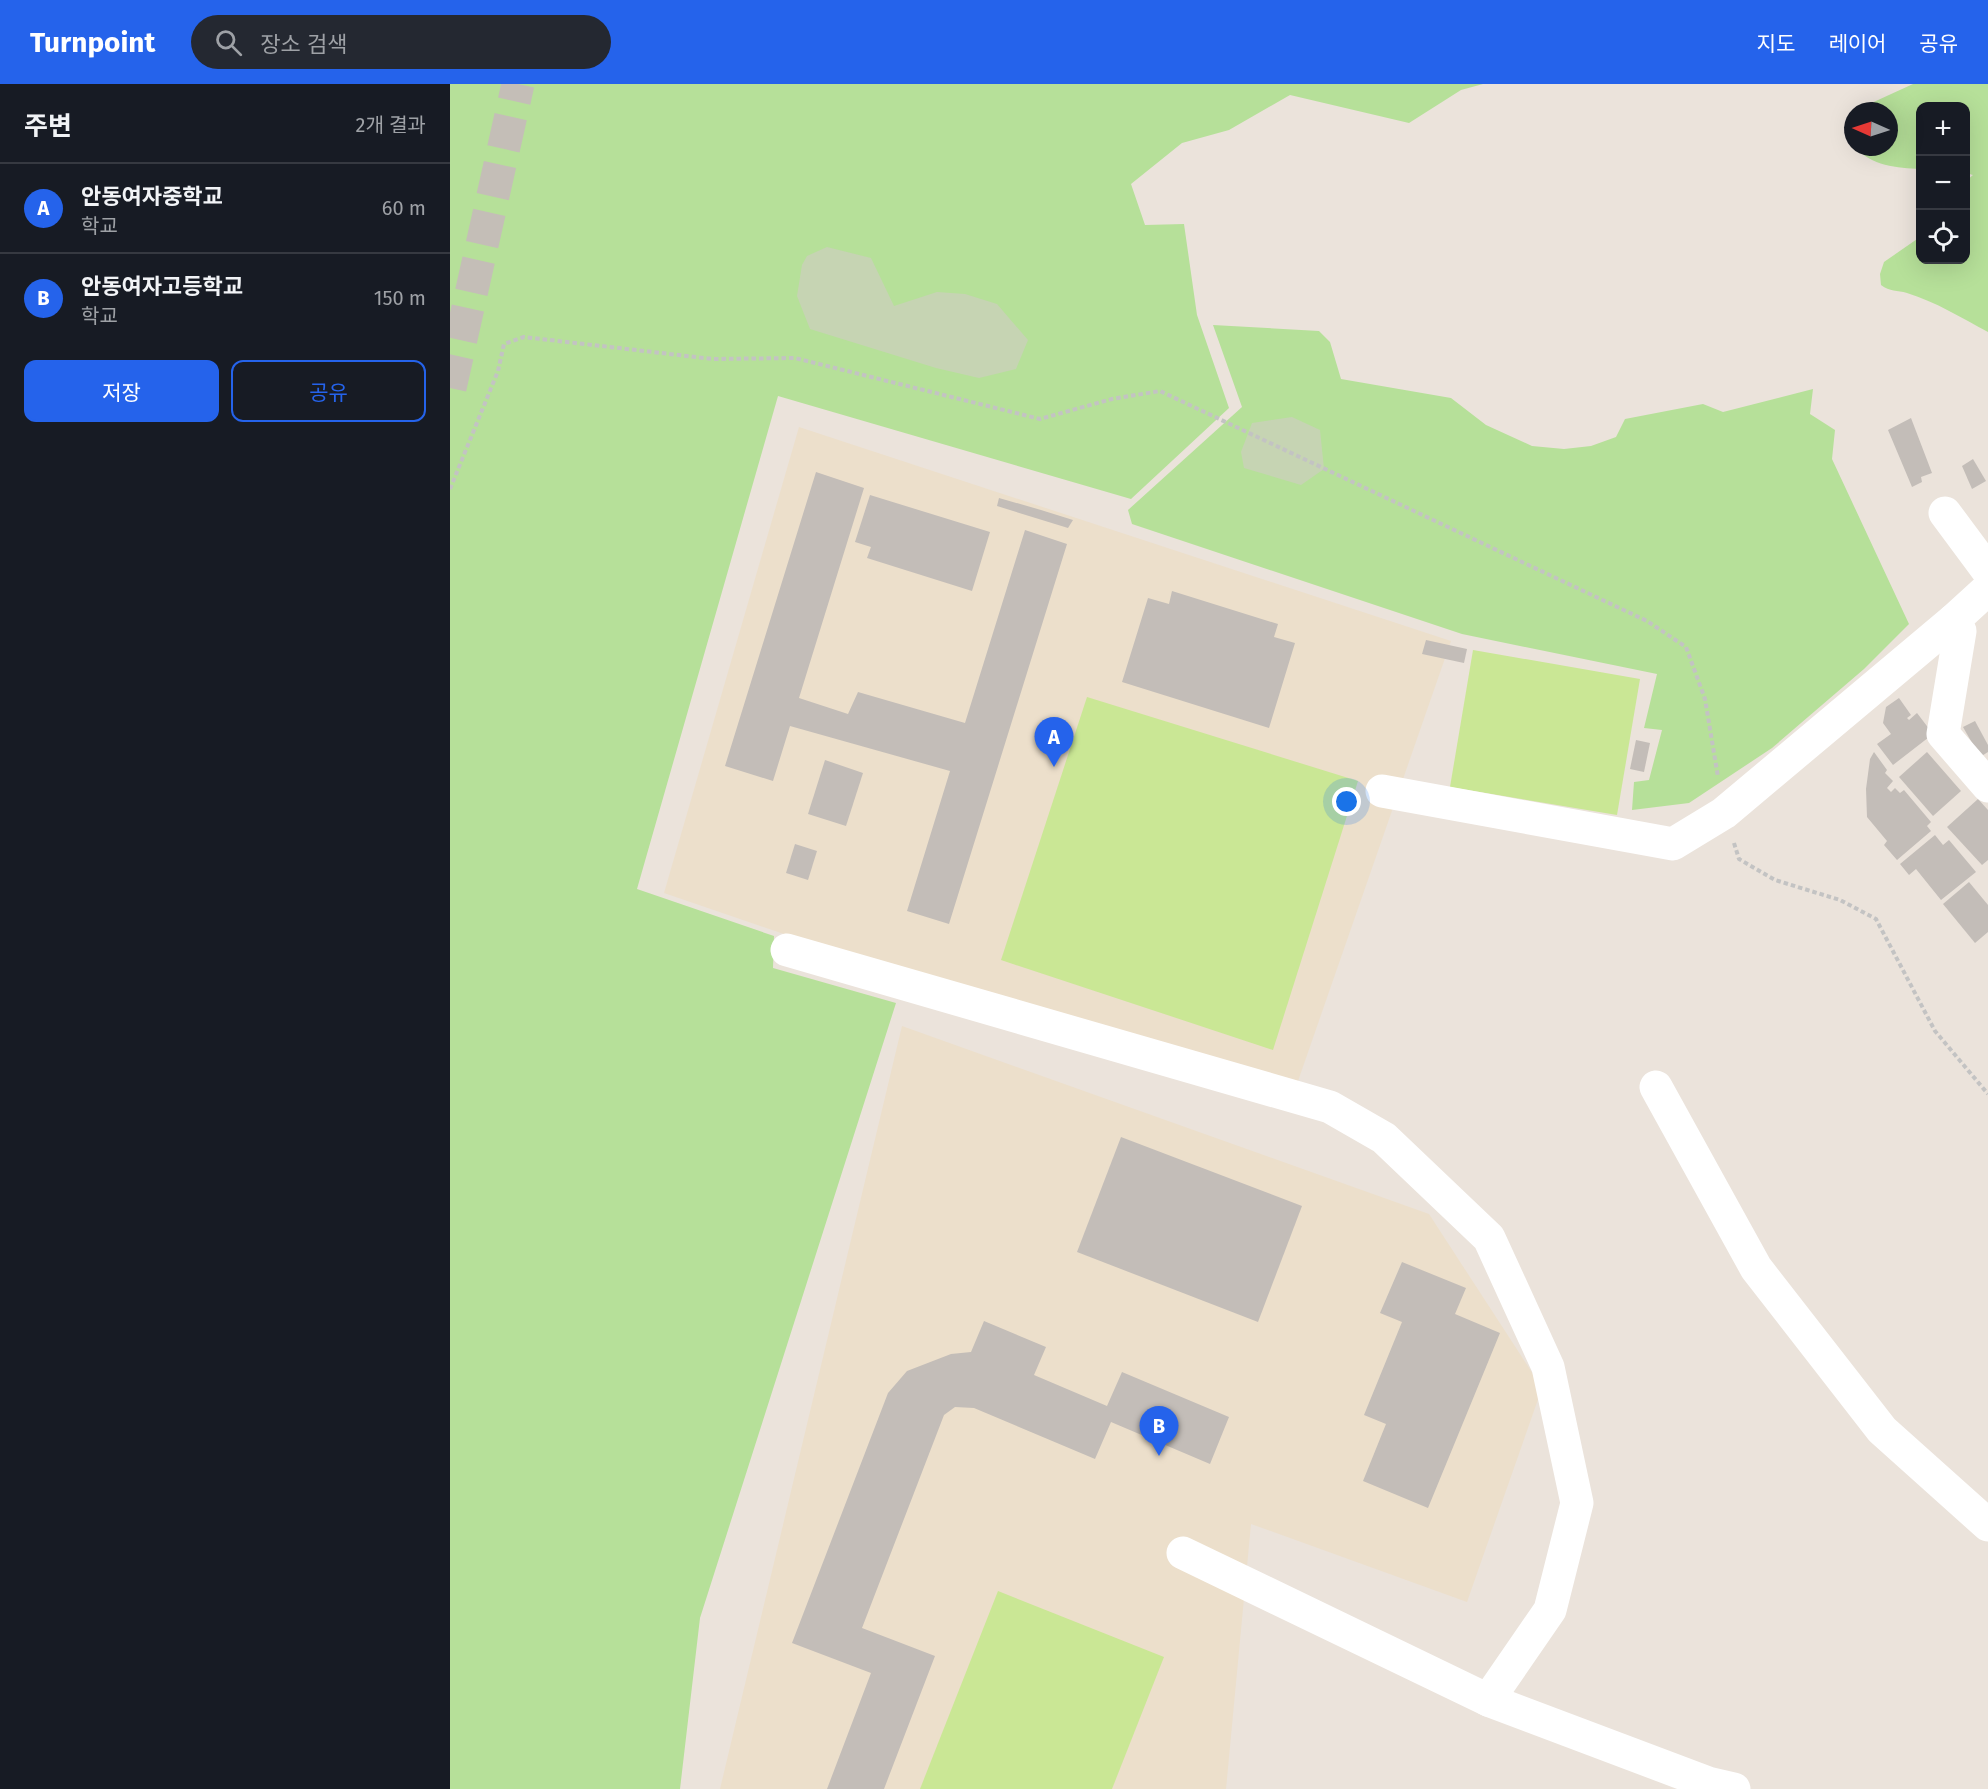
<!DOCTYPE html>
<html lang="ko">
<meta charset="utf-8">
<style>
body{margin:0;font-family:"Fira Sans","Noto Sans KR",sans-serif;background:#242831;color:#f1f3f6}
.controls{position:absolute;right:18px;top:18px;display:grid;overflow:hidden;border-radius:12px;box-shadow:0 6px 24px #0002}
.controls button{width:54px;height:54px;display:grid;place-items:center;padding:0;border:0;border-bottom:2px solid #363941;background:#171b24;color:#f1f3f6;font:30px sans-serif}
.compass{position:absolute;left:1394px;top:18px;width:54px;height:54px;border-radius:50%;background:#171b24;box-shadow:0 6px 24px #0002;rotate:273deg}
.you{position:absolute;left:897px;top:718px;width:21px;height:21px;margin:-15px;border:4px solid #fff;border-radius:50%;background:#1a73e8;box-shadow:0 0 0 9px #1a73e833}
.badge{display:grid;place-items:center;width:39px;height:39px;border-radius:50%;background:#2563eb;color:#fff;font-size:20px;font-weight:700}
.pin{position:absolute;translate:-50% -50px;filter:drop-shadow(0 2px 3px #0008)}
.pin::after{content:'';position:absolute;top:32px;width:21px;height:18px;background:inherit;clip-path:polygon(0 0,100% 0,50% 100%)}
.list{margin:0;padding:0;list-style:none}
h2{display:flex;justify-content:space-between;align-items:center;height:78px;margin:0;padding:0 24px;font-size:26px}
h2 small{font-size:20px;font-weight:400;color:#9ea1a6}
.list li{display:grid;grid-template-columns:39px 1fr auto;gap:18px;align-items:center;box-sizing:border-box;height:90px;padding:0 24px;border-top:2px solid #363941}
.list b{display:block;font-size:22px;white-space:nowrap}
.list p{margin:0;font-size:20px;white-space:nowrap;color:#9ea1a6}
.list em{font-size:20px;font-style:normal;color:#9ea1a6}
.actions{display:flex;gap:12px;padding:18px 24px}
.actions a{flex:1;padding:14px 0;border:2px solid #2563eb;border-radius:12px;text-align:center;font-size:21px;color:#2563eb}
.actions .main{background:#2563eb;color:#fff}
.icon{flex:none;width:33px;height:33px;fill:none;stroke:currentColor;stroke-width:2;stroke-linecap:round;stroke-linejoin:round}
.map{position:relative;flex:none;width:1538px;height:1705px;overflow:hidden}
header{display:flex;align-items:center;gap:36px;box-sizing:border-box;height:84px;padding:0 30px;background:#2563eb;color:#fff}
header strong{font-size:28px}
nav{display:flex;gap:33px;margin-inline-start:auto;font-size:21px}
.search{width:420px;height:54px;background:#242831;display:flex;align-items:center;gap:15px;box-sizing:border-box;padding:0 21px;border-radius:33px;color:#9ea1a6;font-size:22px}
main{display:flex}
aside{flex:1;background:#171b24}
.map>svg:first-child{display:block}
.education{fill:#ecdfcb}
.green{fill:#b6e099}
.cemetery{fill:#c6d4b3}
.pitch{fill:#cae795}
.building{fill:#c3bdb8}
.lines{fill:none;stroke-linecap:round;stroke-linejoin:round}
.minor-tunnel{stroke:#c4beb7;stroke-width:33;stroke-dasharray:33 16;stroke-linecap:butt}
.path{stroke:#c3c3c3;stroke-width:4;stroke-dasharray:4.5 3;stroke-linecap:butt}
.minor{stroke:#fff;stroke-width:33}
</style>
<header>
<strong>Turnpoint</strong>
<div class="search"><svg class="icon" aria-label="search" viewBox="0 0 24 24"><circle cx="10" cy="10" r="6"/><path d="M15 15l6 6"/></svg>장소 검색</div>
<nav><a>지도</a><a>레이어</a><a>공유</a></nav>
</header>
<main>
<aside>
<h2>주변<small>2개 결과</small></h2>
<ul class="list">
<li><span class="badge">A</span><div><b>안동여자중학교</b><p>학교</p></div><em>60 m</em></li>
<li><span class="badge">B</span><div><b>안동여자고등학교</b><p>학교</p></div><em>150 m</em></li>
</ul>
<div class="actions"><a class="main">저장</a><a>공유</a></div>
</aside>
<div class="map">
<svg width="1538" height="1705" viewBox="0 0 1538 1705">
<rect width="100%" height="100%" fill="#ebe3db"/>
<!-- education -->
<g class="education">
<polygon points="349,343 1001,557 839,1023 214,809"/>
<polygon points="452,942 979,1130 1092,1304 1017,1518 801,1440 776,1705 270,1705"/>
</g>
<!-- green -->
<g class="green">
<polygon points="0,0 1033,0 1011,6 959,39 840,11 779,46 732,59 681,100 695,141 734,140 747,231 779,324 681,415 328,312 187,805 324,852 323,884 446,919 250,1534 230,1705 0,1705"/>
<path d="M1463,0h75v248c-26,-14 -52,-30 -81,-39 -10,-3 -17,-1 -26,-8l-1,-11 4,-12 36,-25v23h46v-79l7,-6 -7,-2v-67h-46v63c-22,-1 -50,-3 -64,-22h33v-36h-35z"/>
<polygon points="763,241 869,247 880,258 891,295 1001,314 1036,341 1082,362 1114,365 1141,362 1166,353 1175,335 1253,320 1273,328 1363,305 1360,330 1385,346 1382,375 1459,540 1414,585 1322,664 1239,719 1182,726 1184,698 1199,696 1212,646 1194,644 1207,590 1012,550 682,440 678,426 792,323"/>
</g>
<!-- cemetery -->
<g class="cemetery">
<polygon points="377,163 421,174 444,222 487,208 515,210 547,220 578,256 566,285 529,294 486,284 360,245 347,212 352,181 357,172"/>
<polygon points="842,333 870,346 874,385 851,401 794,384 791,368 802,339"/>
</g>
<!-- pitch -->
<g class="pitch">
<polygon points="1023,566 1190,595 1167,731 1000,703"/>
<polygon points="637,613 908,697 823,966 551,876"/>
<polygon points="548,1507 714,1573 662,1705 470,1705"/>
</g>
<!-- building -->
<g class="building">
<polygon points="1461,334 1482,389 1471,393 1472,398 1462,403 1438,346"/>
<polygon points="1523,375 1536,397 1522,405 1512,382"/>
<polygon points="366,388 414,404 349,614 398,630 408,608 515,639 575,446 617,460 499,840 457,827 500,687 340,642 323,697 275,682"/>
<polygon points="420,411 540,448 522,507 417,474 421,463 405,458"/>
<polygon points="549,414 591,426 623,436 618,444 547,422"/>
<polygon points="722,507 828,540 824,553 845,559 819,644 672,598 698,514 719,520"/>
<polygon points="976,556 1017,565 1014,579 972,570"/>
<polygon points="1449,614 1461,631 1457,634 1459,636 1467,629 1483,650 1443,681 1427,660 1441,650 1433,639 1436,623"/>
<polygon points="1525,637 1538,661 1538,668 1530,673 1513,643"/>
<polygon points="1186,656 1200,659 1194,688 1180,685"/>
<polygon points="1424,668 1437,686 1435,689 1443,697 1437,704 1441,708 1445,704 1450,709 1454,706 1481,738 1477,742 1481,747 1447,776 1434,761 1437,757 1417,733 1416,705 1420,675"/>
<polygon points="1477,668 1511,707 1483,732 1449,693"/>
<polygon points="375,676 413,689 396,742 358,730"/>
<polygon points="1528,715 1538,726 1538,776 1532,781 1497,743"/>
<polygon points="1485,751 1493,761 1499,756 1526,788 1491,816 1466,785 1459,791 1450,780"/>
<polygon points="345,760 367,767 358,796 336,789"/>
<polygon points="1519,798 1538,821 1538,848 1525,859 1493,820"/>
<polygon points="671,1053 852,1122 808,1238 627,1168"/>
<polygon points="952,1178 1016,1204 1005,1230 1050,1249 978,1424 913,1397 936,1340 914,1331 952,1238 930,1229"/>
<polygon points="534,1237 596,1263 584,1291 657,1322 672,1288 779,1333 760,1380 661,1338 645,1375 524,1324 505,1323 494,1331 412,1544 485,1572 434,1705 377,1705 421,1589 342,1559 438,1309 457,1287 501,1270 521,1268"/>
</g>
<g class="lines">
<!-- minor-tunnel -->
<polyline class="minor-tunnel" points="0,304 68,0"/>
<!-- path -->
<g class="path">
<polyline points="0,405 48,287 54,260 74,253 263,275 345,274 590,335 662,315 710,307 1197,537 1236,563 1255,615 1268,693"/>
<polyline points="1284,759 1289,775 1325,796 1390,816 1426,835 1485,947 1538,1010"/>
</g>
<!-- minor -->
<g class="minor">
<polyline points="1495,429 1538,487"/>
<polyline points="1538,505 1504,536 1510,547 1493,650 1538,702"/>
<polyline points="932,707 1223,760 1274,729 1504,536"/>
<polyline points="337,866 880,1023 934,1054 1039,1154 1098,1283 1127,1419 1100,1526 1038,1616"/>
<polyline points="1206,1003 1306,1184 1432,1346 1538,1441"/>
<polyline points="733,1469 1038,1616 1258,1699 1284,1705"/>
</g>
</g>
</svg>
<div class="controls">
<button>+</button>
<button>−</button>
<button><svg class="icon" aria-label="locate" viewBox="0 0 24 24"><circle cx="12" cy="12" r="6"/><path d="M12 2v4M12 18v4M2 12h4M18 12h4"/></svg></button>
</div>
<svg class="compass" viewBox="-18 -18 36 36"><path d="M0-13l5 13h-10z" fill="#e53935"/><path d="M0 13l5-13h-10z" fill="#9ea1a6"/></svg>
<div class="you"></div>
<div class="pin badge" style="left:604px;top:683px">A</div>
<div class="pin badge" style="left:709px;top:1372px">B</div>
</div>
</main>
